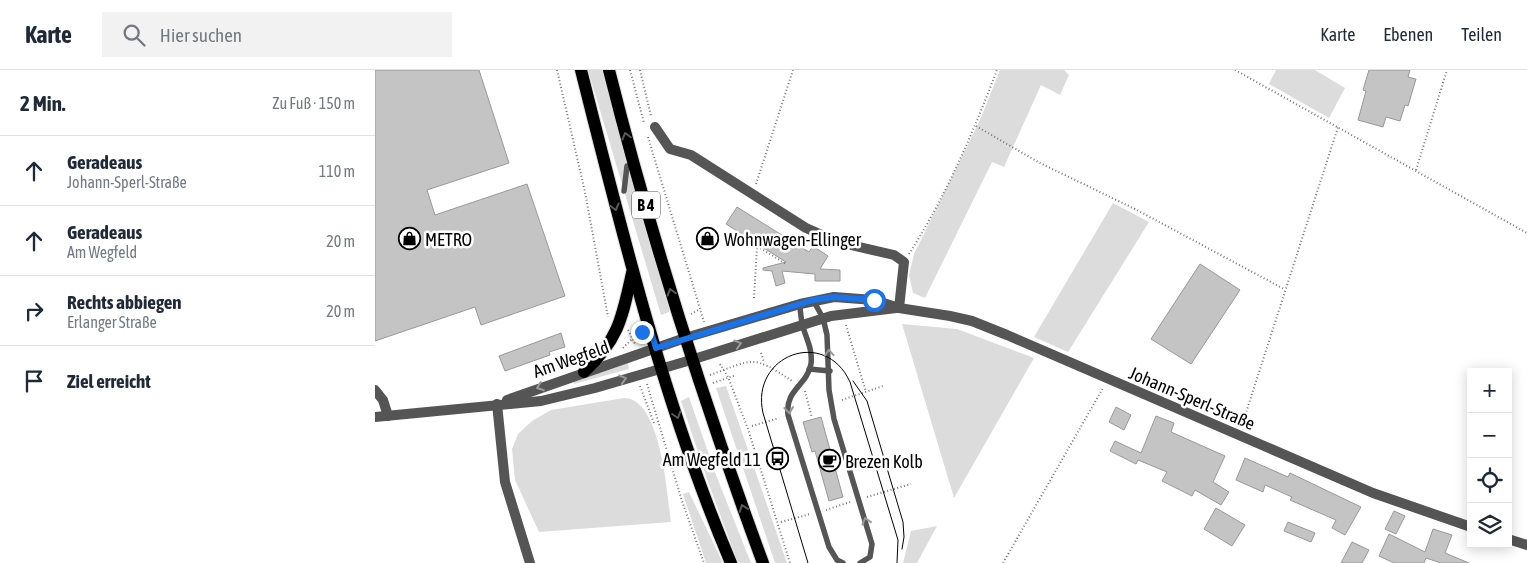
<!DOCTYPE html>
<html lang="de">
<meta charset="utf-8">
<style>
body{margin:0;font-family:"Asap Condensed",sans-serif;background:#f2f2f3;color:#1f2937}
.controls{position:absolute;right:15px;bottom:15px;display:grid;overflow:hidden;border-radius:0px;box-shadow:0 2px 12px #0003}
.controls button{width:45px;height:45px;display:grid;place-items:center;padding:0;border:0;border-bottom:1px solid #e0e1e3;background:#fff;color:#1f2937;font:25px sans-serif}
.stop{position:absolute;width:15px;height:15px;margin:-11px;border:4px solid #1a73e8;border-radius:50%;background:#fff}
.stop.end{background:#1a73e8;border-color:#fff;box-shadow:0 1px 5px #0008}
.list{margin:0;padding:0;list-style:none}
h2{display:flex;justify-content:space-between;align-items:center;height:65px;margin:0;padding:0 20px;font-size:21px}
h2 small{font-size:16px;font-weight:400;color:#747a83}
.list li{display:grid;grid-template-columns:32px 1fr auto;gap:15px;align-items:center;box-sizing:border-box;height:70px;padding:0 20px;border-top:1px solid #e0e1e3}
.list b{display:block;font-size:19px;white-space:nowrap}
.list p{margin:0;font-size:16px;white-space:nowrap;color:#747a83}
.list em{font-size:16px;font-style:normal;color:#747a83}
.icon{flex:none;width:28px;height:28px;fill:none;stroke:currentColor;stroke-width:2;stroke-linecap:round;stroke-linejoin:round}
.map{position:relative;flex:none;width:1152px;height:493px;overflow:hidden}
header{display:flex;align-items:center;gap:30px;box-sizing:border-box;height:70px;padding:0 25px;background:#fff;border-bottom:1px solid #e0e1e3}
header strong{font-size:24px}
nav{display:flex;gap:28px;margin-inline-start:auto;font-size:18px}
.search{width:350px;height:45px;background:#f2f2f3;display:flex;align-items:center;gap:12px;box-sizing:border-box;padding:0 18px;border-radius:0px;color:#747a83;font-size:19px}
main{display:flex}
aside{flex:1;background:#fff}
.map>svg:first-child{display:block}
.green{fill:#dcdcdc}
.building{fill:#c4c4c4;stroke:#999}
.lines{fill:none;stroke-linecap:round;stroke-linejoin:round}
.primary-casing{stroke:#dbdbdb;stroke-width:14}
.path{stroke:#777;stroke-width:2;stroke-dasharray:1 2.5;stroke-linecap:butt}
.service{stroke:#555;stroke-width:5.5}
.minor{stroke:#555;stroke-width:10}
.tertiary{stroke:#555;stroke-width:10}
.primary{stroke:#000;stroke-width:12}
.tram{stroke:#000;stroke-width:1}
.oneway{stroke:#595959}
.oneway2{stroke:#999}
.route{stroke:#1a73e8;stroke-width:6}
.labels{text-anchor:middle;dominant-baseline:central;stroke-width:5;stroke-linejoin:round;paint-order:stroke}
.shield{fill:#fff;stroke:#4c4c4c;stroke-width:1}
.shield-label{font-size:16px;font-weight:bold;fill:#000}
.poi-label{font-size:18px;fill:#000;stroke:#fff;text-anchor:start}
.street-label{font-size:18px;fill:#000;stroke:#fff}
</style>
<header>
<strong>Karte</strong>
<div class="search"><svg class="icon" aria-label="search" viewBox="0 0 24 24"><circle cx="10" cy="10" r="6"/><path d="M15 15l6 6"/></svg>Hier suchen</div>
<nav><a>Karte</a><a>Ebenen</a><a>Teilen</a></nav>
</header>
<main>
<aside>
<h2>2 Min.<small>Zu Fuß · 150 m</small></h2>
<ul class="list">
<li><svg class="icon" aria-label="ahead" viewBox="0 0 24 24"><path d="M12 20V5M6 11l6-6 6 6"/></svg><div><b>Geradeaus</b><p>Johann-Sperl-Straße</p></div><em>110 m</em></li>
<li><svg class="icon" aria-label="ahead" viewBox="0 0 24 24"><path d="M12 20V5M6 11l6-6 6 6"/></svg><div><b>Geradeaus</b><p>Am Wegfeld</p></div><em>20 m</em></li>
<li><svg class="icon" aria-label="right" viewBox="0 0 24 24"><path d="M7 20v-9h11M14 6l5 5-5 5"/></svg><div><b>Rechts abbiegen</b><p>Erlanger Straße</p></div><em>20 m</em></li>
<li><svg class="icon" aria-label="arrive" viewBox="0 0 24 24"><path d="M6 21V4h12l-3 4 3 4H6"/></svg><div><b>Ziel erreicht</b></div></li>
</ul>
</aside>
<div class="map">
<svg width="1152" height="493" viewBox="0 0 1152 493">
<rect width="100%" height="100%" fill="#fff"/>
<!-- green -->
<g class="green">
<polygon points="213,0 227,0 294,239 294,242 286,245"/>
<polygon points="625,0 689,0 694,5 685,25 666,15 629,97 617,92 550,228 538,223 534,205 539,184 605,50"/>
<polygon points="901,0 940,0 970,18 954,48 894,14"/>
<polygon points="738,133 774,152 693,282 659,267"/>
<polygon points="527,254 582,259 659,288 579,428"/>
<polygon points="253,293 254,299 199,314 199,312"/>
<polygon points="351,316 412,493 400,493 341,318"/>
<polygon points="314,327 341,405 376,493 363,493 332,409 306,331"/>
<path d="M249,328c37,0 43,96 47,124l-132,10 -24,-52 -3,-31 6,-15 14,-13 19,-11z"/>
<polygon points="314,422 348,493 331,493 308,424"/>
<polygon points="562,456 542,493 528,493 536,461"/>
</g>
<!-- building -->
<g class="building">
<polygon points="0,0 104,0 134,93 52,120 60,145 152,114 190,226 106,255 100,237 0,271"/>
<polygon points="994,0 1035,0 1033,7 1041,9 1033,36 1030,35 1025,51 1011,47 1008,57 983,50 991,21 988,20"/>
<polygon points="362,137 434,182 438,176 453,186 445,199 465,200 465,211 440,211 440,204 407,201 410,213 401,216 397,201 388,200 388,198 411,192 351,154"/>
<polygon points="825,194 865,220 816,294 776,269"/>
<polygon points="186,263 190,277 174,282 175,285 130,301 124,286"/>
<polygon points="741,337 756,345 749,360 734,352"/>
<polygon points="781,346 799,353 796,362 850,386 838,412 854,422 846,435 820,420 817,426 787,411 792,402 763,390 761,394 735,381 740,371 766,383"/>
<polygon points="446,347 468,427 454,431 440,381 437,382 428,352"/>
<polygon points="870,388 913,407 915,403 986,437 970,465 957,458 961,450 915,430 917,427 890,415 888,422 861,410"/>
<polygon points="841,438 870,455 857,476 829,459"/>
<polygon points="1019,441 1030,446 1021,464 1010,459"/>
<polygon points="913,452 940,463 936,472 909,461"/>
<polygon points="1058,459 1077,465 1070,483 1094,493 1066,493 1051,488 1049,493 1019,493 1004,486 1014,464 1050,482"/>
<polygon points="977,472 994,480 987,493 966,493"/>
</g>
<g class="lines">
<defs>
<g id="primary">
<path d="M206,0c42,166 83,335 150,493"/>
<path d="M234,0c42,167 94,331 154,493"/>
<path d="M209,302c35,-33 38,-54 48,-99"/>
</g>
</defs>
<!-- primary casing -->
<use href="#primary" class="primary-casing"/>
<!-- path -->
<g class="path">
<polyline points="182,0 210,122 233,247"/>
<polyline points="255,0 269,53"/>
<polyline points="265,0 276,46"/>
<polyline points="860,0 1152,163"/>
<polyline points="601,56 665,93 760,139 909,219"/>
<polyline points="273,67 329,252"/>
<polyline points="1041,100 1072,0"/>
<polyline points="381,114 418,0"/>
<path d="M534,184c37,-58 64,-121 88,-184"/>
<polyline points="379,228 382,176 411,194"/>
<polyline points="316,244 325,239"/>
<polyline points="471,255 491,322"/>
<polyline points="253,260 260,274"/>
<polyline points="248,278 262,264"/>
<polyline points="386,283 389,292"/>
<polyline points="345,294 353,307 373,359 415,493"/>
<path d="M335,305c45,-16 41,-21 82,6"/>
<polyline points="338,313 361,305"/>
<polyline points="272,314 307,431 329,493"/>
<polyline points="265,316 279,353"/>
<polyline points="430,321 437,348"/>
<polyline points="467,330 508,316"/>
<polyline points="867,355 963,57"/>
<polyline points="377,356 404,348"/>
<polyline points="492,427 536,414"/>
<polyline points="451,440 475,432"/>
<polyline points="406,452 435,444"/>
<polyline points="628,493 728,318"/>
</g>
<!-- service -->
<g class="service">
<polyline points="249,121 252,96"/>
<polyline points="438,230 448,248 452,265 454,320 459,349 497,474 495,487 485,493"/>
<path d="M425,234c0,6 1,13 2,19 3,14 11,25 9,41 -4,22 -26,25 -23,51l41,132 8,13 6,3"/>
<polyline points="434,299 455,301"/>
</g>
<!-- minor -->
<g class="minor">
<polyline points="280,57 295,79 316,85 431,158 463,172 519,185 529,192 524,238"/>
<polyline points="310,268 425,234 459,227 499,230 524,238 575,246 597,251 632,265 998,423 1096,457"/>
<polyline points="316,290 456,246 521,238"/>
<polyline points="0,320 8,330 13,346"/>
<polyline points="122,334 130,412 155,493"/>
<polyline points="1133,469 1152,475"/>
</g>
<!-- tertiary -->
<g class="tertiary">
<polyline points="132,330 310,268"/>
<polyline points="0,347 166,331 220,318 316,290"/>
</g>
<!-- primary -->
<use href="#primary" class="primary"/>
<!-- tram -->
<g class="tram">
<polyline points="478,311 492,331 528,452 529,467 527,479"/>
<path d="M433,493l-45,-150c-13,-58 62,-86 87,-31l48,158 -1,23"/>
</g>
</g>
<!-- one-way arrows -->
<defs><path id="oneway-chevron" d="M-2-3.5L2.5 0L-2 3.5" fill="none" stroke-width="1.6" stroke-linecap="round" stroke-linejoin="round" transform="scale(1.25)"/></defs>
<g class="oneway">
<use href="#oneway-chevron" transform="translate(251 66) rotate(-105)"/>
<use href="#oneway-chevron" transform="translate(240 137) rotate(75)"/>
<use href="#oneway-chevron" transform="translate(296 222) rotate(-106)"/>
<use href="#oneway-chevron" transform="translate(302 345) rotate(72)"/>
<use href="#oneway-chevron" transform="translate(368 438) rotate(-110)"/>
</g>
<g class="oneway2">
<use href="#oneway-chevron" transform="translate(363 274) rotate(-17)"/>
<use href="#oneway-chevron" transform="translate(454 283) rotate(-94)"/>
<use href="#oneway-chevron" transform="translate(248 309) rotate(-17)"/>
<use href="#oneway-chevron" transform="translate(165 317) rotate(160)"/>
<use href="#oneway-chevron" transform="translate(414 340) rotate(84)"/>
<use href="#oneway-chevron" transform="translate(491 451) rotate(-107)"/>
</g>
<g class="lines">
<!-- route -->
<polyline class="route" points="267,262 275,259 281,278 438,230 459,227 499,230"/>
</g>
<!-- icons -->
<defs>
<symbol id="shop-ring" viewBox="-11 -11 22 22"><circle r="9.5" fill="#fff" stroke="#000" stroke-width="1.5"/><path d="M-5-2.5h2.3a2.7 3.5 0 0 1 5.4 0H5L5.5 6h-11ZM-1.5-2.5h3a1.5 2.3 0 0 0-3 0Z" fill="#000"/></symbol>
<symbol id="bus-ring" viewBox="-11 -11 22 22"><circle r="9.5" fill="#fff" stroke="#000" stroke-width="1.5"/><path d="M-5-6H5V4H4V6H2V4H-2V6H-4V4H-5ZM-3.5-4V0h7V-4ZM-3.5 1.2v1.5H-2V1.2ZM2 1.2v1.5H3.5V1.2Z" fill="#000"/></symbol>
<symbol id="cafe-ring" viewBox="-11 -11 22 22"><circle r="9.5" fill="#fff" stroke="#000" stroke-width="1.5"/><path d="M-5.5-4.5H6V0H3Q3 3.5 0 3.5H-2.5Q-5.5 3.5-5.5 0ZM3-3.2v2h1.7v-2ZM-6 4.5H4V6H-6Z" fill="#000"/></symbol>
</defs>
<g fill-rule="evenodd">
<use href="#shop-ring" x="22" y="156" width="25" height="25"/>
<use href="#shop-ring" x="320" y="156" width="25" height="25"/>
<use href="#bus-ring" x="390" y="376" width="25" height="25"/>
<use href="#cafe-ring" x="442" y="378" width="25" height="25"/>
</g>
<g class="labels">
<!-- shield labels -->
<rect class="shield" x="257" y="121.5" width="28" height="27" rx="4"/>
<g class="shield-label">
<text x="271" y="135">B 4</text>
</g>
<!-- poi labels -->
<g class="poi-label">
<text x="50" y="169">METRO</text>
<text x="349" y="169">Wohnwagen-Ellinger</text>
<text x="386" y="389" text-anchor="end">Am Wegfeld 11</text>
<text x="470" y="391">Brezen Kolb</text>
</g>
<!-- street labels -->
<g class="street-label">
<text transform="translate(196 289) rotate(-19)">Am Wegfeld</text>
<text transform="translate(817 328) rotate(23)">Johann-Sperl-Straße</text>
</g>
</g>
</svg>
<div class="controls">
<button>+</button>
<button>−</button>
<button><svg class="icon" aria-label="locate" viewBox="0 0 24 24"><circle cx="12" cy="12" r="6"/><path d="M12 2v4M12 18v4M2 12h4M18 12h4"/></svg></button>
<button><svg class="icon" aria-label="layers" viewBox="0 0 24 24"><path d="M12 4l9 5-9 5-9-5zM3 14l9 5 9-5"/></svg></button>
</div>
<div class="stop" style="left:499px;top:230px"></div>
<div class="stop end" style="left:267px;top:262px"></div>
</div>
</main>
